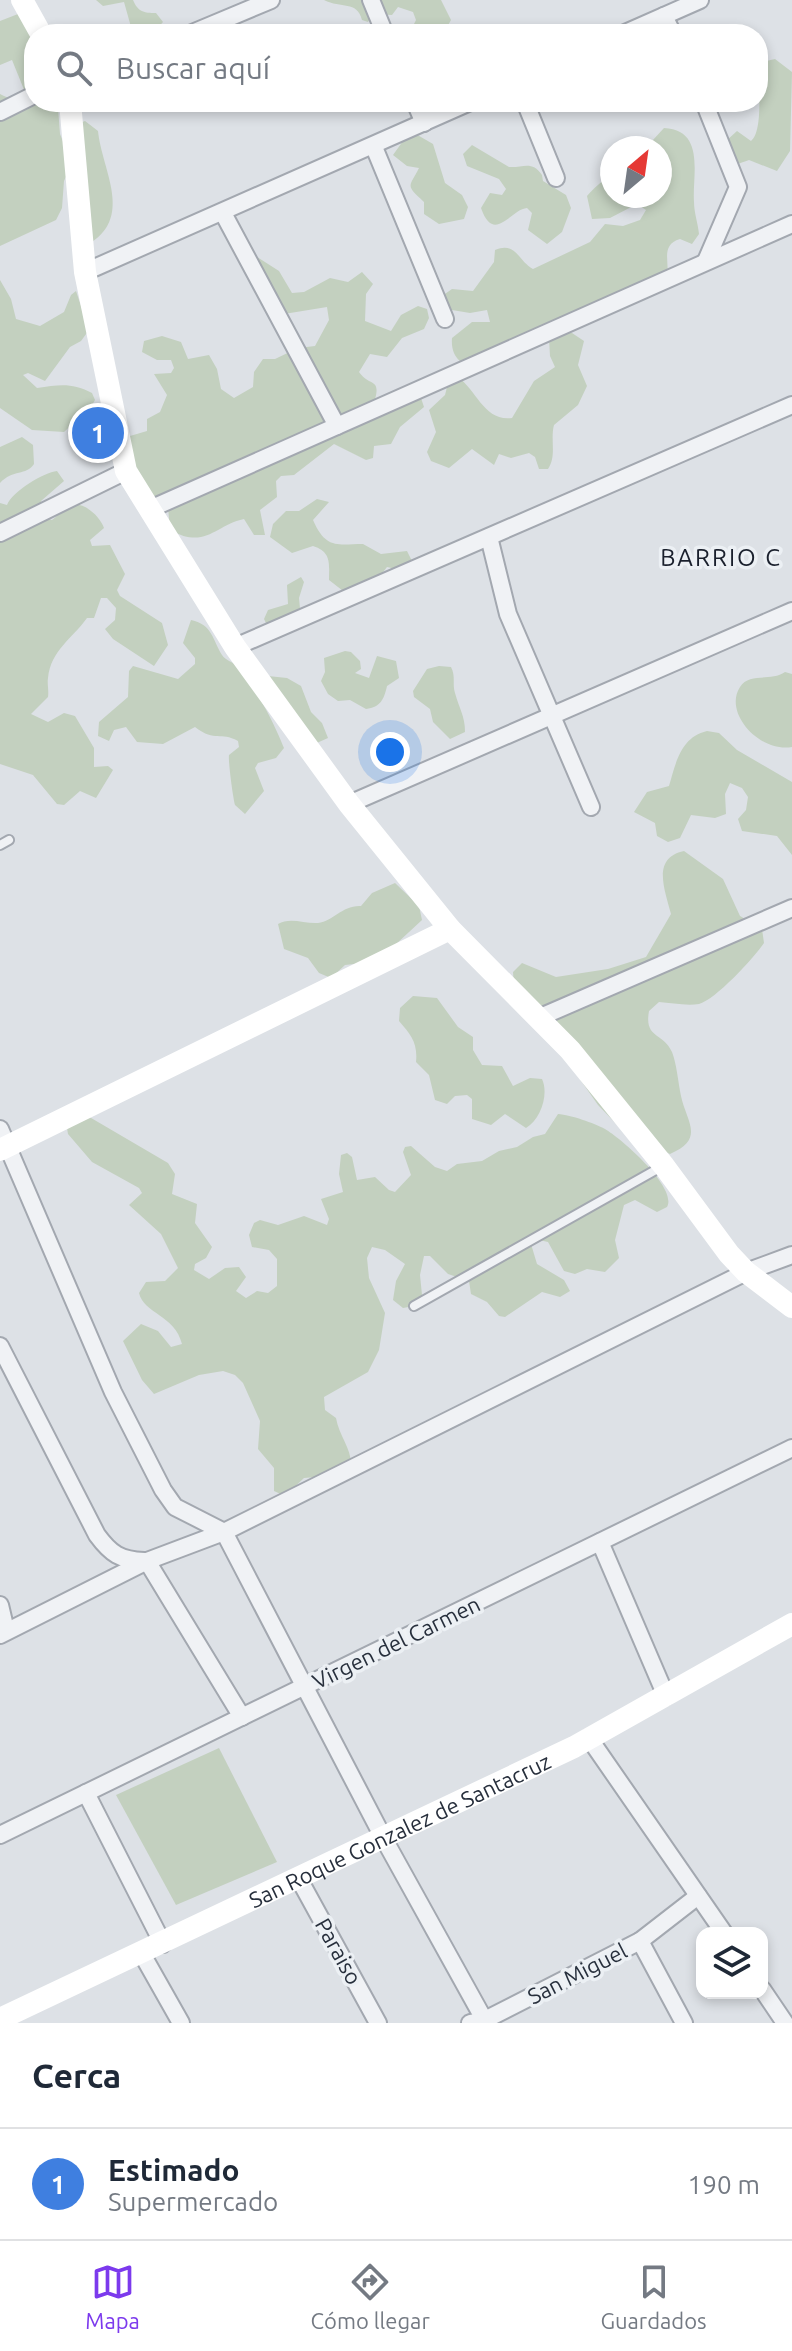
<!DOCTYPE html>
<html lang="es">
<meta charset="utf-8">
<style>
body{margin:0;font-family:Ubuntu,sans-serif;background:#f2f2f3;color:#1f2937}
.controls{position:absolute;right:24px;bottom:24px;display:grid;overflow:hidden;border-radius:16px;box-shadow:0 4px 12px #0003}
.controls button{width:72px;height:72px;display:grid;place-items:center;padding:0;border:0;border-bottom:2px solid #e0e1e3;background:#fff;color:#1f2937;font:40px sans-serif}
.compass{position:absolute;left:600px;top:136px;width:72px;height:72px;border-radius:50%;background:#fff;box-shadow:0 4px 12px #0003;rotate:29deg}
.you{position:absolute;left:390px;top:752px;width:28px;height:28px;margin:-20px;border:6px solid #fff;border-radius:50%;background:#1a73e8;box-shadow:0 0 0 12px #1a73e833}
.badge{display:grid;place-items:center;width:52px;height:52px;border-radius:50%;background:#7c3aed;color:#fff;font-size:26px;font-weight:700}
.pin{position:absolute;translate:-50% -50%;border:4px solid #fff;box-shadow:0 2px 8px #0006}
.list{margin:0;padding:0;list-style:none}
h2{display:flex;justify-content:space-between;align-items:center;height:104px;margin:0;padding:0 32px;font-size:34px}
h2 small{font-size:26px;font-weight:400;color:#747a83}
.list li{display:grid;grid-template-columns:52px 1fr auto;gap:24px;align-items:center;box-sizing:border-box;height:112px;padding:0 32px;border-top:2px solid #e0e1e3}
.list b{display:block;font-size:30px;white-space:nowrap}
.list p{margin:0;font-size:26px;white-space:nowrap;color:#747a83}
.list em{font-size:26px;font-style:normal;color:#747a83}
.icon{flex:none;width:44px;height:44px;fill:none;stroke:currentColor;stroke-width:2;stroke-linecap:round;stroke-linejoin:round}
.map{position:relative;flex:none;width:792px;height:2023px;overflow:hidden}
.search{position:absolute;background:#fff;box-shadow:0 4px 12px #0003;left:24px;right:24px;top:24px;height:88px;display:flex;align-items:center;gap:20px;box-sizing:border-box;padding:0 28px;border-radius:32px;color:#747a83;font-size:30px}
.sheet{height:216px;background:#fff}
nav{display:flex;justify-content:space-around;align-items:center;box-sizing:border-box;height:112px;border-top:2px solid #e0e1e3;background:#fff;font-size:22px;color:#747a83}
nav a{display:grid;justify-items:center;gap:4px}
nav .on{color:#7c3aed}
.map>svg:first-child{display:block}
.green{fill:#c3d0bf}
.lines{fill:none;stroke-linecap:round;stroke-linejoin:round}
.lane-casing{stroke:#a3a8b0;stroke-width:12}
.street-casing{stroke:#a3a8b0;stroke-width:20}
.lane{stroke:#f0f2f5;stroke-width:8}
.street{stroke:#f0f2f5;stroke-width:16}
.secondary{stroke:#fff;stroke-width:22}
.labels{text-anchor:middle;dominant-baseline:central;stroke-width:7;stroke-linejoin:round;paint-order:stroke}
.street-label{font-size:22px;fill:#272f3c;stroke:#ecf0f4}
.neighbourhood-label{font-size:24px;letter-spacing:2px;fill:#1a202d;stroke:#ecf0f4}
</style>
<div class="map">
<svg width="792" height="2023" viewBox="0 0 792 2023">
<rect width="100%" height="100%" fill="#dde1e6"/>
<!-- green -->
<g class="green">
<path d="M96,0h37c5,12 11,13 23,13l7,9 -11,12h-19l-9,-32 -21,4z"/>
<path d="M324,0h117l10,20 -8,14h-49l18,-6 4,-8 -3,-8 -15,-5 -6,8 -19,-1 -5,8 -6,-2c-5,-20 -21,-11 -38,-20z"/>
<polygon points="18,14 34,34 34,97 27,97 12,60 0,65 0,21"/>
<path d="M775,59l17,13 -2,79 -13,20 -28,-11c-14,5 -18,8 -33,-2l-2,-6 23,-21 14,10c13,-10 7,-60 7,-78z"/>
<path d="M0,94c18,11 41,2 58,14l2,26 10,25 10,-36 5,-2 13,10c4,40 37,87 -11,114l-17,-77 -6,13 -2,27 -6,12 -56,26z"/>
<path d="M664,128c42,2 28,48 30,74 0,11 4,21 5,32l-7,10 -12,-5c-20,6 -10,23 -13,37l-157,77c-19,19 -61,21 -58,-15l20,-16h18l-3,-12 -17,3 -18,-3 -10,-14 10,-7 21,2 21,-29 1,-12c21,-9 23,11 38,19l57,-27 15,-18 18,2 17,-6 6,-10 -9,-6 -27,14 -18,1 -5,-23c18,-21 23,-12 22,-44l4,-5 19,1h-20v48h48v-48h-27l6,-10 13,3z"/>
<path d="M414,133l19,11 12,39 17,12 6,12 -4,12 -25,5 -15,-10v-12c-19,-18 -15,-14 -5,-34l-12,-2 -14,-11 15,-21z"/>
<path d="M472,145l37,22c14,1 23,-7 33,8l1,6 23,14 5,13 -9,24 -15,12 -19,-14 4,-17 -5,-5c-16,1 -33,37 -46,0l9,-15 12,2 4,-6 -7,-10 -32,-13 -4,-12z"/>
<path d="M254,255l25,16 13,22 12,-1 26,-14 18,4 14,-10 11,12 -7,10 -1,27 26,10 10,-16 17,-9 9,3 2,9 -5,11 -22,9 -15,19 -17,-3 -11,18c11,16 24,4 14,34l47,-11 4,12 -24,20 -9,17 -17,2 -1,12 -7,2 -32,-16 -40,31 -13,1 -5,5 1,16 -17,13 5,25h-11l-10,-16c-29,6 -38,31 -74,11l-2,-23 -51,-36 13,-35 17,-5v-12l13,-7 7,-17 -13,-21 17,-1 3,-5 -3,-8h-14l-15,-8 2,-11 18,-5 19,6 7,17 21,-4 8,14 4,20 13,9 19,-11 1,-15 9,-13h12l23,-11 17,-2 14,-26 -2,-13 -43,7z"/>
<path d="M0,280l11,19 5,20 24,7 24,-14 7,-17 5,-4 13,39 -8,11 -11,6 -25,34 -17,-8 -5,2 14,13c22,-3 34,-6 55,5l3,7 -3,5 -28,27 -32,-2 -32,-22z"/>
<path d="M559,333h13l12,8 -6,24 9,21 -9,19 -24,20c-4,15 3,31 -6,44h-9l-4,-12 -6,-4 -18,5 -12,-4 -5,11 -22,-16 -23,19 -18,-7 -4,-9 9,-20 -7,-22 16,-15 3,-12 11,-5c17,12 26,44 53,40l22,-37 21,-14 -5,-11 -1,-18z"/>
<path d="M22,437l11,8 1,19c-8,12 -21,5 -34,19v-36z"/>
<path d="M57,471l7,10 -23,20 5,17 6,2c6,-4 10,-11 15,-14 15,-7 33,10 37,22l-14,12 2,6 18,-1 15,29 -8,16 3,6 42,27 6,22 -14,21 -41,-27 -8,-10 10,-9 1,-12 -9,-10h-6l-7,20h-7c-15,21 -36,32 -39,60 -1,6 1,12 0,19l-17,17 17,8 16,-9 11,3 19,32v19l14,-1 5,4 -17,28 -16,-7 -16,14 -7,-1 -24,-29 -33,-11v-261l7,2c5,-13 37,-33 50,-34z"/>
<path d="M317,499l12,3 -16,18c13,30 25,24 50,24l18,10 26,-3 7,14 -18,4 -9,-2 -7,9 -33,18 -18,-14c0,-16 3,-28 -16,-34l-21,7 -22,-16 3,-13 13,-13h13z"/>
<polygon points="301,577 304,582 299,598 301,619 267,625 264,619 268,610 288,604 287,585"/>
<path d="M191,620c22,5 21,19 31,35 4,6 10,6 15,11 16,15 39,61 47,82l-8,10 -18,5 -3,5 9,23 -19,23 -10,-9c-2,-8 -7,-44 -6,-50l10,-8 -1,-6c-18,-10 -22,2 -43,-14l-32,17 -26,-2 -11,-15 -12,3 -5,11 -11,-5 1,-14 29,-25 1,-26 4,-5 45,13 17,-15v-6l-12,-15z"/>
<path d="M345,651l6,1 9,9 1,8 -6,4 14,5 8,-22 19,5 3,17 -12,8c-3,13 -6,21 -21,23l-16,-9 -12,1 -10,-7 -7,-13 4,-9 -1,-14z"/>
<path d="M439,666l12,1c5,10 1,17 4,26 4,15 10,23 10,39l-15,7 -17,-17 -3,-13 -16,-12 -1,-6 14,-22z"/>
<path d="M785,672l7,2v73c-32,6 -69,-34 -52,-60 9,-15 31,-5 45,-15z"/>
<polygon points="268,676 287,678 301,686 311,712 322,723 328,738 310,746"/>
<path d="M707,731l12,2 18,17 55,32v73l-15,-19 -35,-5 -4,-12 8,-9 2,-13 -6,-9 -12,-5 -5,11 1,20 -11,4 -24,-3 -11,23 -12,4 -11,-6 -2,-13 -21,-11 13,-20 22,-6c7,-24 12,-49 38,-55z"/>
<path d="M684,851l39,28 17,37 22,13 2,14c-10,15 -49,57 -65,61 -12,2 -28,-1 -40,-2l-10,9c-5,28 14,21 23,41 5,13 6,30 9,44 5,25 25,43 -11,58l-46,-22 -26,-27 -84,-120 -1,-13 9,-9 34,14 52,-8 38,-12 25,-43c-6,-24 -20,-56 13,-63z"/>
<path d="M395,883l24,23 3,14 -27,25 -32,18 -18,2 -14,13 -12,-5 -11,-15 -24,-9 -6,-25c12,-7 27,0 40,-1 16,-2 24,-18 43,-17l11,-13z"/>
<path d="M413,996l24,2 21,29 15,10v13l9,15 20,1 11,20 17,-8 12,1c7,15 -1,40 -16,49l-21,-14 -14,11 -19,-6v-20l-5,-4 -12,1 -8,8 -12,-4 -6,-25 -13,-13c2,-19 -5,-27 -17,-41l1,-13z"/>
<path d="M558,1114c13,1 36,9 47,15 17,10 73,59 62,78l-10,5 -22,-12 -11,5 -9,35 4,18 -14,14 -18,-3 -12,5 -11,-3 -16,-29 -13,-3 -4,5 6,20 27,16 6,11 -10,6 -18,-5 -37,25 -6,-1 -12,-14 -16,-8 -2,-13 -21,-7 -18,-18h-6l-4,19 2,20 -8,11 -11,2 -10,-8 3,-19 9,-17 -20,-14 -13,-3 -5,11 2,20 16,35 -6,37 -11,22 -44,25 1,13 11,8c3,18 16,31 15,48l-22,10 -25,2 -19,18 -11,-5v-23l-16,-19 2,-28 -17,-38 -8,-8 -12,-4 -24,4 -45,19 -12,-14 -19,-39 18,-17 17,7 13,16 11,-3c-7,-29 -38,-30 -43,-51l7,-11 19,-1 13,-13 -17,-34 -32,-29 13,-12 -3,-5 -47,-26 -24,-28 -1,-6 19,-13 82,48 7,11 -3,20 25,10 -2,19 17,24 -6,11 -11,6 -1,6 15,9 16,-11 14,-1 7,10 -10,14 10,7 11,-7 11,2 9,-7v-27l-8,-9 -17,-3 -3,-12 5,-12 6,-3 18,5 26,-9 23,9 2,-6 -8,-20 22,-7 -4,-18 2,-19 6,-2 5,4 5,23 18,-3 14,13 6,2 16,-17 -8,-23 2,-5 6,-1 24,21 12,4 10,-7 25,-3 17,-10 18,-4 16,-10 12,-3z"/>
<polygon points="219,1748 277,1862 176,1905 116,1795"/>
</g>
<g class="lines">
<defs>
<g id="lane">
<polyline points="0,845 9,840"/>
<polyline points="414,1306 661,1167"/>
</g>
<g id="street">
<polyline points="371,0 385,34"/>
<polyline points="664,16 673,34"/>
<polyline points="190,34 271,0"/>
<polyline points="623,34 700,0"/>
<polyline points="415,102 424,123"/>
<polyline points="525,102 556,178"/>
<polyline points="704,102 738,187 706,261"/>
<polyline points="0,112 34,95"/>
<polyline points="374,147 445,319"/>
<polyline points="223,213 337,426"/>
<polyline points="85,272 470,102"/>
<polyline points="150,509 792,224"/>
<polyline points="0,533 126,471"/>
<polyline points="489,537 508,614 591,807"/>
<polyline points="235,647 792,405"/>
<polyline points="349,804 792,611"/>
<polyline points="538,1018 792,908"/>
<polyline points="0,1129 113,1392 163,1490 175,1507 224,1532 384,1839 486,2023"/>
<path d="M0,1346l97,189c14,19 23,25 47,26"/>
<polyline points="600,1542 666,1696"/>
<polyline points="147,1561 242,1717"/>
<polyline points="0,1605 4,1622 0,1630"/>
<polyline points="0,1635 147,1561 224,1532 746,1272 792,1255"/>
<polyline points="589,1738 724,1933"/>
<polyline points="86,1793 163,1944"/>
<polyline points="0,1835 792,1448"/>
<polyline points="299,1879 378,2023"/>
<polyline points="142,1954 181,2023"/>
<polyline points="762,1989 785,2023"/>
<polyline points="470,2023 485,2020 640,1941"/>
<polyline points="684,2023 640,1941 698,1896"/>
</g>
</defs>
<!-- lane casing -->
<use href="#lane" class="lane-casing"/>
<!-- street casing -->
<use href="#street" class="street-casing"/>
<!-- lane -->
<use href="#lane" class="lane"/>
<!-- street -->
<use href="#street" class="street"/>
<!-- secondary -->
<g class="secondary">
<polyline points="22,0 41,34"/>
<polyline points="70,102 85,272 126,471 235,647 349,804 450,929 570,1050 664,1166 729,1254 746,1272 792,1307"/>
<polyline points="0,1150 450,929"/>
<path id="s1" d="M0,2019l574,-272 218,-123"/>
</g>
</g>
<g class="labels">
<!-- street labels -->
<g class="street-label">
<text transform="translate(396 1642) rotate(-26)">Virgen del Carmen</text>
<text stroke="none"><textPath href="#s1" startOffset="442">San Roque Gonzalez de Santacruz</textPath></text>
<text transform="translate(339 1951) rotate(61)">Paraiso</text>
<text transform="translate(577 1973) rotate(-27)">San Miguel</text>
</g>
<!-- neighbourhood labels -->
<g class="neighbourhood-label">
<text x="721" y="557">BARRIO C</text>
</g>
</g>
</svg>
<div class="controls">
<button><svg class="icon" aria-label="layers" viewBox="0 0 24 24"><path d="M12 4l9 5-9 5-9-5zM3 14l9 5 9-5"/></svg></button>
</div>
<svg class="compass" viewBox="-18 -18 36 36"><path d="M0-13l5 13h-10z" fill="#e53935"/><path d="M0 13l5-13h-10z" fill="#747a83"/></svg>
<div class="you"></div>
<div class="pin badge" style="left:98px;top:433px;background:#3f7fe0">1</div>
<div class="search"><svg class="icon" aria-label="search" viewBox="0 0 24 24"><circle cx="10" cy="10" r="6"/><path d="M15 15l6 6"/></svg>Buscar aquí</div>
</div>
<section class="sheet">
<h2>Cerca<small></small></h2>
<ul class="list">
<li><span class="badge" style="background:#3f7fe0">1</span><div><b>Estimado</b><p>Supermercado</p></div><em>190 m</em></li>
</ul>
</section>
<nav>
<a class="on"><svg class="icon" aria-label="map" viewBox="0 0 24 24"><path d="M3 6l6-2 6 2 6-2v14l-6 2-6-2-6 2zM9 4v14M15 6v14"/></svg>Mapa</a>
<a><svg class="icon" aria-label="directions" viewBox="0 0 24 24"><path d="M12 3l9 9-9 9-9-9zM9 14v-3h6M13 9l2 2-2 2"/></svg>Cómo llegar</a>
<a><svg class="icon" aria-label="saved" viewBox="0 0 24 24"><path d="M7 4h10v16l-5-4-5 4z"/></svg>Guardados</a>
</nav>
